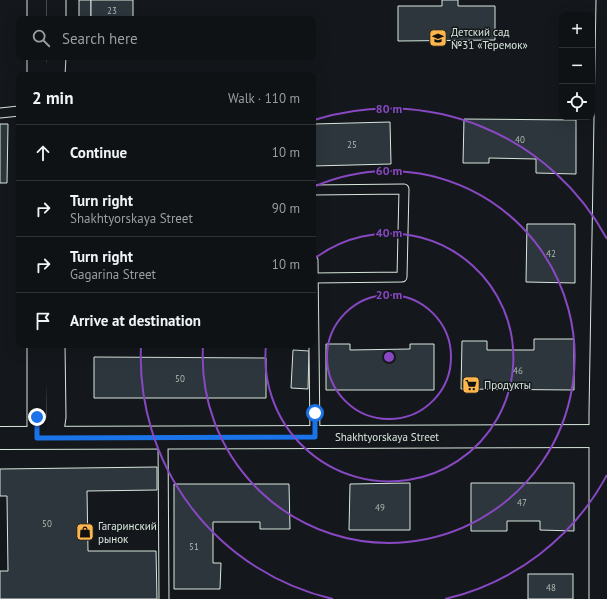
<!DOCTYPE html>
<meta charset="utf-8">
<style>
body{margin:0;font-family:"PT Sans",sans-serif;background:#181b1e;color:#f1f3f6}
.controls{position:absolute;right:12px;top:12px;display:grid;overflow:hidden;border-radius:8px;box-shadow:0 4px 16px #0002}
.controls button{width:36px;height:36px;display:grid;place-items:center;padding:0;border:0;border-bottom:1px solid #2f3234;background:#0f1215;color:#f1f3f6;font:20px sans-serif}
.stop{position:absolute;width:12px;height:12px;margin:-9px;border:3px solid #1a73e8;border-radius:50%;background:#fff}
.stop.end{background:#1a73e8;border-color:#fff;box-shadow:0 1px 4px #0008}
.list{margin:0;padding:0;list-style:none}
h2{display:flex;justify-content:space-between;align-items:center;height:52px;margin:0;padding:0 16px;font-size:17px}
h2 small{font-size:13px;font-weight:400;color:#9b9ea0}
.list li{display:grid;grid-template-columns:26px 1fr auto;gap:12px;align-items:center;box-sizing:border-box;height:56px;padding:0 16px;border-top:1px solid #2f3234}
.list b{display:block;font-size:15px;white-space:nowrap}
.list p{margin:0;font-size:13px;white-space:nowrap;color:#9b9ea0}
.list em{font-size:13px;font-style:normal;color:#9b9ea0}
.icon{flex:none;width:22px;height:22px;fill:none;stroke:currentColor;stroke-width:2;stroke-linecap:round;stroke-linejoin:round}
.map{position:relative;flex:none;width:607px;height:599px;overflow:hidden}
.search{position:absolute;background:#0f1215;box-shadow:0 4px 16px #0002;left:16px;top:16px;width:300px;height:44px;display:flex;align-items:center;gap:10px;box-sizing:border-box;padding:0 14px;border-radius:8px;color:#9b9ea0;font-size:15px}
.panel{position:absolute;background:#0f1215;box-shadow:0 4px 16px #0002;left:16px;top:72px;width:300px;height:276px;border-radius:8px}
.map>svg:first-child{display:block}
.building{fill:#2c363c;stroke:#d8e6dc}
.lines{fill:none;stroke-linecap:round;stroke-linejoin:round}
.lane-casing{stroke:#d8e6dc;stroke-width:11}
.street-casing{stroke:#d8e6dc;stroke-width:21}
.secondary-casing{stroke:#d8e6dc;stroke-width:24}
.lane{stroke:#14181c;stroke-width:9}
.street{stroke:#14181c;stroke-width:19}
.secondary{stroke:#14181c;stroke-width:22}
.route{stroke:#1a73e8;stroke-width:5}
.ring{fill:none;stroke:#8948c3;stroke-width:2}
.labels{text-anchor:middle;dominant-baseline:central;stroke-width:3;stroke-linejoin:round;paint-order:stroke}
.number-label{font-size:9px;fill:#adbab4}
.poi-label{font-size:11px;fill:#d8e6dc;stroke:#14181c;text-anchor:start}
.street-label{font-size:11px;fill:#d8e6dc;stroke:#14181c}
.centre{fill:#8948c3;stroke:#14181c;stroke-width:2}
.ring-label{font-size:12px;text-anchor:middle;font-weight:bold;fill:#8948c3;stroke:#14181c;stroke-width:3;stroke-linejoin:round;paint-order:stroke}
</style>
<div class="map">
<svg width="607" height="599" viewBox="0 0 607 599">
<rect width="100%" height="100%" fill="#14181c"/>
<!-- building -->
<g class="building">
<rect x="79" y="0" width="12" height="19"/>
<rect x="91" y="0" width="42" height="19"/>
<polygon points="442,0 458,0 458,6 495,6 495,40 398,41 398,6 442,6"/>
<polygon points="464,119 576,120 576,174 536,173 536,159 489,158 489,163 463,163"/>
<polygon points="390,122 391,164 313,166 313,124"/>
<polygon points="0,124 8,124 7,183 0,183"/>
<polygon points="527,224 575,224 575,283 526,282"/>
<polygon points="534,339 574,339 574,390 461,389 462,341 487,341 487,350 534,350"/>
<polygon points="326,344 350,344 350,350 410,349 410,344 434,344 434,390 326,390"/>
<polygon points="293,350 309,351 308,389 291,388"/>
<polygon points="94,357 266,358 266,398 94,398"/>
<polygon points="157,467 157,490 87,491 88,551 156,551 157,599 0,599 0,571 8,571 7,496 0,496 0,469"/>
<polygon points="410,483 410,530 349,530 350,484"/>
<polygon points="471,483 574,483 574,531 540,530 540,521 507,521 507,531 471,531"/>
<polygon points="174,484 289,484 290,529 260,529 260,522 213,522 213,563 221,563 220,589 174,589"/>
<rect x="528" y="574" width="45" height="25"/>
</g>
<g class="lines">
<defs>
<g id="lane">
<polyline points="0,113 19,111"/>
<polyline points="313,190 404,189 402,277 313,278"/>
<polyline points="313,260 315,437"/>
<polyline points="163,438 164,599"/>
</g>
<g id="street">
<polyline points="37,19 37,0"/>
<polyline points="56,19 56,0"/>
<polyline points="37,75 37,57"/>
<polyline points="55,75 56,57"/>
<polyline points="37,438 37,345"/>
<polyline points="53,438 56,417 55,345"/>
<polyline points="599,599 599,413 606,0"/>
</g>
<polyline id="secondary" points="0,438 607,436"/>
</defs>
<!-- lane casing -->
<use href="#lane" class="lane-casing"/>
<!-- street casing -->
<use href="#street" class="street-casing"/>
<!-- secondary casing -->
<use href="#secondary" class="secondary-casing"/>
<!-- lane -->
<use href="#lane" class="lane"/>
<!-- street -->
<use href="#street" class="street"/>
<!-- secondary -->
<use href="#secondary" class="secondary"/>
</g>
<g class="lines">
<!-- route -->
<polyline class="route" points="37,417 37,438 315,437 315,413"/>
</g>
<!-- distance rings -->
<g class="ring">
<circle cx="389" cy="357" r="62"/>
<path d="M314 259A124 124 0 1 1 266 345"/>
<path d="M313 187A186 186 0 1 1 203 346"/>
<path d="M607 475A248 248 0 0 1 445 599M333 599A248 248 0 0 1 141 346M314 120A248 248 0 0 1 607 239"/>
</g>
<!-- icons -->
<defs>
<symbol id="school-square" viewBox="-11 -11 22 22"><rect x="-9" y="-9" width="18" height="18" rx="4" fill="#ffb74d" stroke="#14181c"/><path d="M0-5L7-2L0 1L-7-2ZM-4 1L0 2.5L4 1V4Q0 6-4 4Z" fill="#111"/></symbol>
<symbol id="supermarket-square" viewBox="-11 -11 22 22"><rect x="-9" y="-9" width="18" height="18" rx="4" fill="#ffb74d" stroke="#14181c"/><path d="M-6-5.5h2.5l.6 2H6L4.5 2H-2.5L-4.4-4H-6ZM-1.5 3.2a1.3 1.3 0 1 0 .1 0ZM3 3.2a1.3 1.3 0 1 0 .1 0Z" fill="#111"/></symbol>
<symbol id="shop-square" viewBox="-11 -11 22 22"><rect x="-9" y="-9" width="18" height="18" rx="4" fill="#ffb74d" stroke="#14181c"/><path d="M-5-2.5h2.3a2.7 3.5 0 0 1 5.4 0H5L5.5 6h-11ZM-1.5-2.5h3a1.5 2.3 0 0 0-3 0Z" fill="#111"/></symbol>
</defs>
<g fill-rule="evenodd">
<use href="#school-square" x="428" y="28" width="20" height="20"/>
<use href="#supermarket-square" x="461" y="375" width="20" height="20"/>
<use href="#shop-square" x="75" y="522" width="20" height="20"/>
</g>
<g class="labels">
<!-- number labels -->
<g class="number-label">
<text x="112" y="10">23</text>
<text x="520" y="139">40</text>
<text x="352" y="144">25</text>
<text x="551" y="253">42</text>
<text x="518" y="370">46</text>
<text x="180" y="378">50</text>
<text x="522" y="502">47</text>
<text x="380" y="507">49</text>
<text x="47" y="523">50</text>
<text x="194" y="546">51</text>
<text x="551" y="587">48</text>
</g>
<!-- poi labels -->
<g class="poi-label">
<text x="451" y="32">Детский сад<tspan x="451" dy="13">№31 «Теремок»</tspan></text>
<text x="484" y="385">Продукты</text>
<text x="98" y="526">Гагаринский<tspan x="98" dy="13">рынок</tspan></text>
</g>
<!-- street labels -->
<g class="street-label">
<text x="387" y="437">Shakhtyorskaya Street</text>
</g>
</g>
<circle cx="389" cy="357" r="6" class="centre"/>
<g class="ring-label">
<text x="389" y="113">80 m</text>
<text x="389" y="175">60 m</text>
<text x="389" y="237">40 m</text>
<text x="389" y="299">20 m</text>
</g>
</svg>
<div class="controls">
<button>+</button>
<button>−</button>
<button><svg class="icon" aria-label="locate" viewBox="0 0 24 24"><circle cx="12" cy="12" r="6"/><path d="M12 2v4M12 18v4M2 12h4M18 12h4"/></svg></button>
</div>
<div class="stop" style="left:315px;top:413px"></div>
<div class="stop end" style="left:37px;top:417px"></div>
<div class="search"><svg class="icon" aria-label="search" viewBox="0 0 24 24"><circle cx="10" cy="10" r="6"/><path d="M15 15l6 6"/></svg>Search here</div>
<section class="panel">
<h2>2 min<small>Walk · 110 m</small></h2>
<ul class="list">
<li><svg class="icon" aria-label="ahead" viewBox="0 0 24 24"><path d="M12 20V5M6 11l6-6 6 6"/></svg><div><b>Continue</b></div><em>10 m</em></li>
<li><svg class="icon" aria-label="right" viewBox="0 0 24 24"><path d="M7 20v-9h11M14 6l5 5-5 5"/></svg><div><b>Turn right</b><p>Shakhtyorskaya Street</p></div><em>90 m</em></li>
<li><svg class="icon" aria-label="right" viewBox="0 0 24 24"><path d="M7 20v-9h11M14 6l5 5-5 5"/></svg><div><b>Turn right</b><p>Gagarina Street</p></div><em>10 m</em></li>
<li><svg class="icon" aria-label="arrive" viewBox="0 0 24 24"><path d="M6 21V4h12l-3 4 3 4H6"/></svg><div><b>Arrive at destination</b></div></li>
</ul>
</section>
</div>
